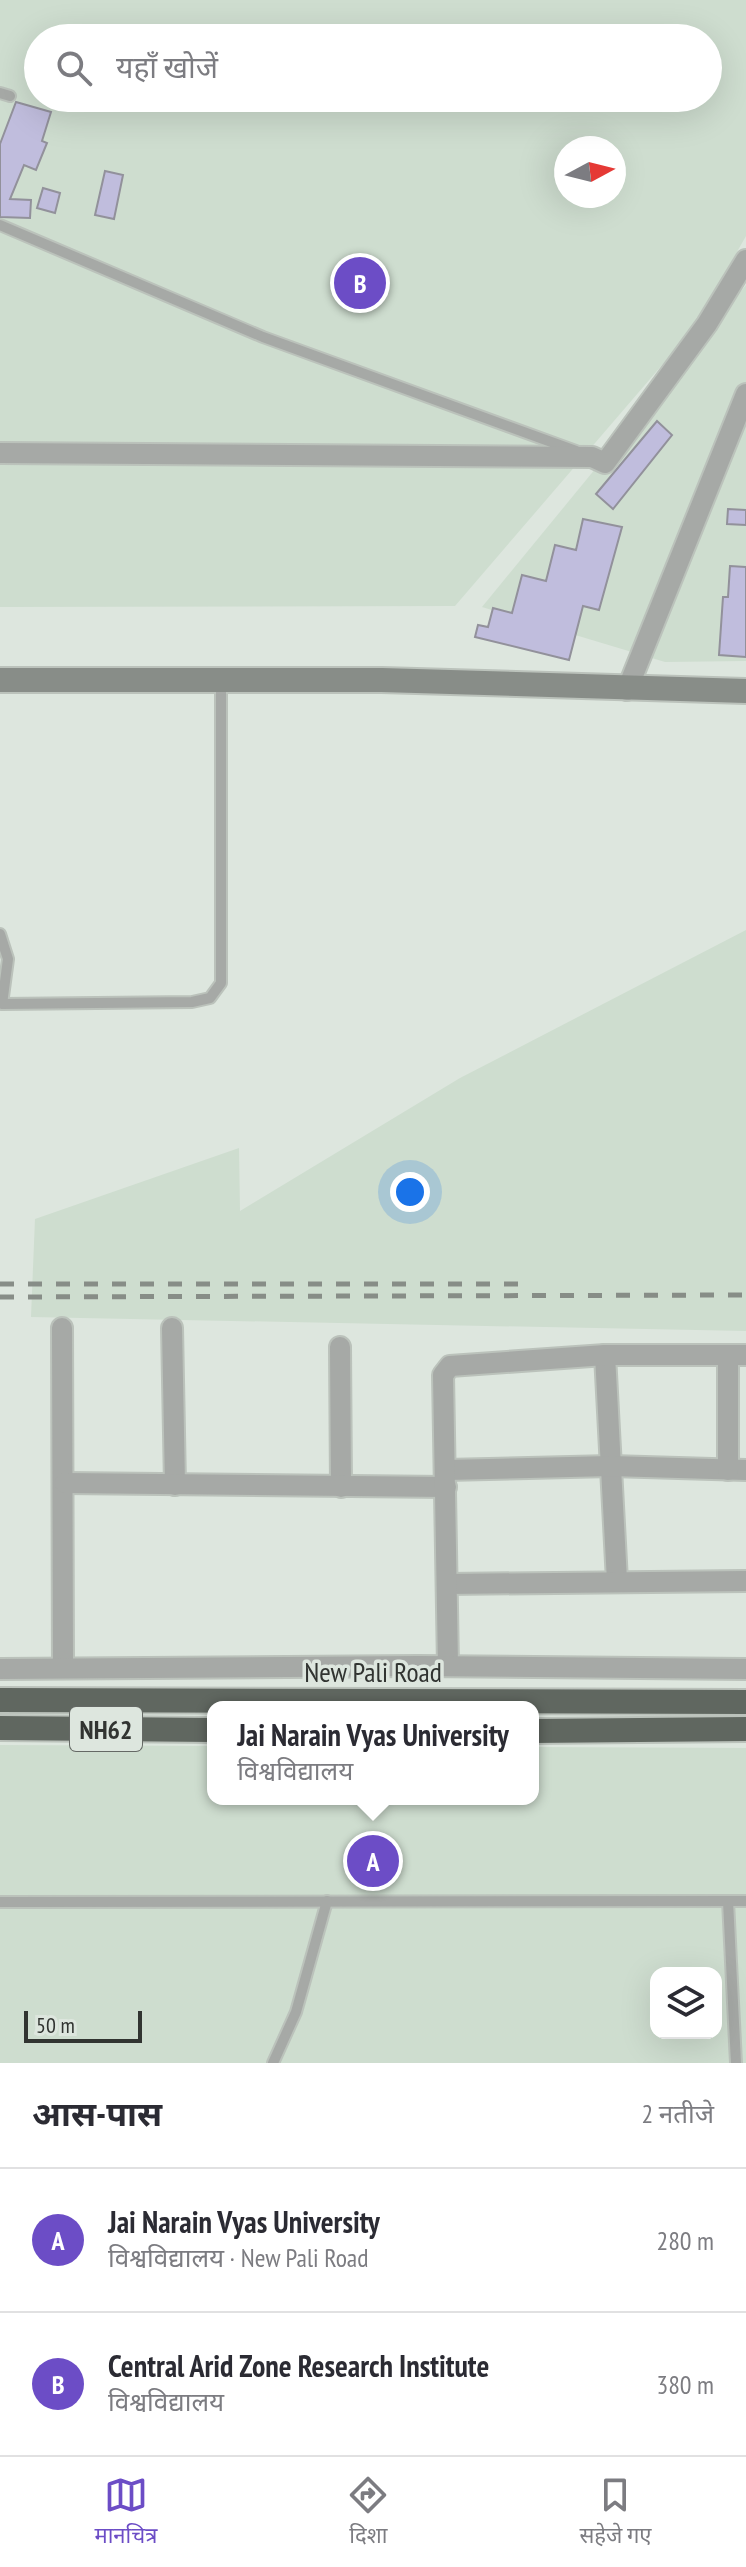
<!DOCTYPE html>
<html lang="hi">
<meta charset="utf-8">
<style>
body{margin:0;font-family:"PT Sans Narrow","Noto Sans Devanagari",sans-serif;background:#f2f2f3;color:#2b2b33}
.controls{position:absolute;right:24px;bottom:24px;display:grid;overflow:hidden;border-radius:16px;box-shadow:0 8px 32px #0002}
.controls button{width:72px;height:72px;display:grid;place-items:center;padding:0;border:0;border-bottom:2px solid #e1e1e2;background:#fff;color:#2b2b33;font:40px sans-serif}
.compass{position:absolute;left:554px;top:136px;width:72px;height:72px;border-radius:50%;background:#fff;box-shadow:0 8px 32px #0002;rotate:83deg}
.scale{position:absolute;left:24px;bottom:20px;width:118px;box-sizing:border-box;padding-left:8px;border:4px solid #313431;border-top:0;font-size:22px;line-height:28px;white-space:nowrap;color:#313431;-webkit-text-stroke:6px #dde6de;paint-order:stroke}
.you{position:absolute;left:410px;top:1192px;width:28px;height:28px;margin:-20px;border:6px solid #fff;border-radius:50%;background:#1a73e8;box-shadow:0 0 0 12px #1a73e833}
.badge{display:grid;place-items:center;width:52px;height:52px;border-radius:50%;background:#6c4dc6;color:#fff;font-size:26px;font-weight:700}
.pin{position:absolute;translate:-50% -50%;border:4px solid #fff;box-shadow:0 2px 8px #0006}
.popup{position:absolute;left:207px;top:1701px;width:332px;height:104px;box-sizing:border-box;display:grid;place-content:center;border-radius:16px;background:#fff;filter:drop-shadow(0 2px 6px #0005);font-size:26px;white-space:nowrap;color:#7c7c81}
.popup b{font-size:30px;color:#2b2b33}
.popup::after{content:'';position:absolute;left:50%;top:100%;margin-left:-16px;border:16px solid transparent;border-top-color:#fff}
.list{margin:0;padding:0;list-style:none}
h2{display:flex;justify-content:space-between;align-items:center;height:104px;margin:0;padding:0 32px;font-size:34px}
h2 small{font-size:26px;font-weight:400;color:#7c7c81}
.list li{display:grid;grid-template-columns:52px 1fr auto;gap:24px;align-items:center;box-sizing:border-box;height:144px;padding:0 32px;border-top:2px solid #e1e1e2}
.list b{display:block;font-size:30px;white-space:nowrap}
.list p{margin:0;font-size:26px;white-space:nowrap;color:#7c7c81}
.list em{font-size:26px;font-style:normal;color:#7c7c81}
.icon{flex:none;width:44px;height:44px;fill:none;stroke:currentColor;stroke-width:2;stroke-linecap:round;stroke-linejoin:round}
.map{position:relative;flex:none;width:746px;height:2063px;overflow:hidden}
.search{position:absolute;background:#fff;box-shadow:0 8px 32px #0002;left:24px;right:24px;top:24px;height:88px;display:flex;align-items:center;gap:20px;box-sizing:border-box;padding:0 28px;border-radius:44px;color:#7c7c81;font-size:30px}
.sheet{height:392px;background:#fff}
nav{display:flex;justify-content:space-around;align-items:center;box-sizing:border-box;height:112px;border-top:2px solid #e1e1e2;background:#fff;font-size:22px;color:#7c7c81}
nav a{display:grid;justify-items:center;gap:4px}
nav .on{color:#6c4dc6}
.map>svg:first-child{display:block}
.built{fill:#ceddcf;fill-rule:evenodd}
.building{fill:#c0bddd;stroke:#92919b;stroke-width:2}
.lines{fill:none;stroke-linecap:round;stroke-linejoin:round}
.lane-casing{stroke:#bbc2bb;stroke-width:14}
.street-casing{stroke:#bbc2bb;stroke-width:24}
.secondary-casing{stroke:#bbc2bb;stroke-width:28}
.highway-casing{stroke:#bbc2bb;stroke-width:28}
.lane{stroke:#a6a9a6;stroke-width:10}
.street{stroke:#a6a9a6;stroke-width:20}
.secondary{stroke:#888d88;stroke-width:24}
.highway{stroke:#606760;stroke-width:24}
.rail{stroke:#878d87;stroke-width:5;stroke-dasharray:14 14;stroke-linecap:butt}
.labels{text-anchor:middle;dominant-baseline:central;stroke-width:7;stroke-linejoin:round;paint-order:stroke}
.shield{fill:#dde6de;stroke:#656965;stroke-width:2}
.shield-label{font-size:26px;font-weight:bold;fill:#313431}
.street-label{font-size:28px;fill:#313431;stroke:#dde6de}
</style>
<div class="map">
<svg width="746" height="2063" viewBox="0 0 746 2063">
<rect width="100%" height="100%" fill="#dde6de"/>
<!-- built -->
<g class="built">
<path d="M0,0h746v236l-53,93 -238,277 -455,1zM38,38h670v60h-670zM566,148h48v48h-48z"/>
<polygon points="746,285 746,661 665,662 482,607"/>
<polygon points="746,930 746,1331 31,1317 35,1219 239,1148 240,1211 460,1078"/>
<path d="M0,1745l213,1v53h320v-52l213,1v315h-746zM656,1973h60v60h-60z"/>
</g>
<!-- building -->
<g class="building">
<polygon points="16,102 51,112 42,141 47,143 36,170 24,165 10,199 31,200 30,218 0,217 0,144"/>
<polygon points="105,171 123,175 114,219 95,215"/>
<polygon points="43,188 60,193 55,213 37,208"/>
<polygon points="657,421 672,435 613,509 596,494"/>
<polygon points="728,509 746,510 746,525 727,524"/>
<polygon points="583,519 622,527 599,610 583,606 569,660 475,637 478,625 488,627 493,608 512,613 522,575 546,581 555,545 576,550"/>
<polygon points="730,566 746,567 746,657 719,655 723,597 728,597"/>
</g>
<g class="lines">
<defs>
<g id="lane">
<polyline points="0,93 10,96"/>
<polyline points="0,225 263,337 576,451"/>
<polyline points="0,934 8,959 2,1004 192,1002 210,998 221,983 221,680"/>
<polyline points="728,1901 736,2063"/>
<polyline points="0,1902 746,1901"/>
<polyline points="273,2063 296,2012 327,1901"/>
</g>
<g id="street">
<polyline points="0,453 592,457 605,463 707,324 746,260"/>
<polyline points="627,690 746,394"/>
<polyline points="62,1328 63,1668"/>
<polyline points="172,1328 175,1485"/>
<polyline points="340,1347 341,1487"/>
<polyline points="605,1355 617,1581"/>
<polyline points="446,1470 611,1466 746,1470"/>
<polyline points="728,1470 728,1355"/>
<polyline points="65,1483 446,1487"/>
<polyline points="447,1584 746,1581"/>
<polyline points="448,1666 443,1375 450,1366 605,1355 746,1355"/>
<polyline points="0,1669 418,1666 746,1669"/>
</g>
<polyline id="secondary" points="0,680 382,680 746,691"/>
<g id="highway">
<polyline points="0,1700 746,1702"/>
<polyline points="0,1728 213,1730"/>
<polyline points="533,1731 746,1729"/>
</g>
</defs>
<!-- lane casing -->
<use href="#lane" class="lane-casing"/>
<!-- street casing -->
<use href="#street" class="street-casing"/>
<!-- secondary casing -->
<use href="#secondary" class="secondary-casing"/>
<!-- highway casing -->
<use href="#highway" class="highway-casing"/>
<!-- lane -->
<use href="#lane" class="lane"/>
<!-- street -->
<use href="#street" class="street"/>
<!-- secondary -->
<use href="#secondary" class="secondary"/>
<!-- highway -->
<use href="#highway" class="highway"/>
<!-- rail -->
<g class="rail">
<polyline points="0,1284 532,1284"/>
<polyline points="0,1297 746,1295"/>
</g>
</g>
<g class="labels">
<!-- shield labels -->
<rect class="shield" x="70" y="1707" width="72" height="44" rx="6"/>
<g class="shield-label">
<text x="106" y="1729">NH62</text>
</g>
<!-- street labels -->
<g class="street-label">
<text x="373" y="1671">New Pali Road</text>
</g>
</g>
</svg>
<div class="controls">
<button><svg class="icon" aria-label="layers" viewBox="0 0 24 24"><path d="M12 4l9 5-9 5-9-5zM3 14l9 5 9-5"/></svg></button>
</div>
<svg class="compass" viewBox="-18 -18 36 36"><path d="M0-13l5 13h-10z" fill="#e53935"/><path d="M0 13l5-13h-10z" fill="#7c7c81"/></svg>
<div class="scale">50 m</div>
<div class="you"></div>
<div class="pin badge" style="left:373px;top:1861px">A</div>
<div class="popup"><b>Jai Narain Vyas University</b>विश्वविद्यालय</div>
<div class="pin badge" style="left:360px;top:283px">B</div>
<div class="search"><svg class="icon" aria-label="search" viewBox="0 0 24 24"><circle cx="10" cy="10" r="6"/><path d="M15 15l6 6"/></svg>यहाँ खोजें</div>
</div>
<section class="sheet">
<h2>आस-पास<small>2 नतीजे</small></h2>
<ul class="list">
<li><span class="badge">A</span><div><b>Jai Narain Vyas University</b><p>विश्वविद्यालय · New Pali Road</p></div><em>280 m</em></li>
<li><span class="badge">B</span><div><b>Central Arid Zone Research Institute</b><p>विश्वविद्यालय</p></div><em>380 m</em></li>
</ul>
</section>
<nav>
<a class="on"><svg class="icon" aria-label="map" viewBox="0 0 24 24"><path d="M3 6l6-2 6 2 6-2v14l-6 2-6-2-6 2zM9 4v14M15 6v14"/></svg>मानचित्र</a>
<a><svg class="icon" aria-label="directions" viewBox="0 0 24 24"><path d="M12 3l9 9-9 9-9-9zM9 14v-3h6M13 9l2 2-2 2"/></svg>दिशा</a>
<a><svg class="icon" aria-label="saved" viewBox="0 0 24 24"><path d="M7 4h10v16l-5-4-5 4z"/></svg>सहेजे गए</a>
</nav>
